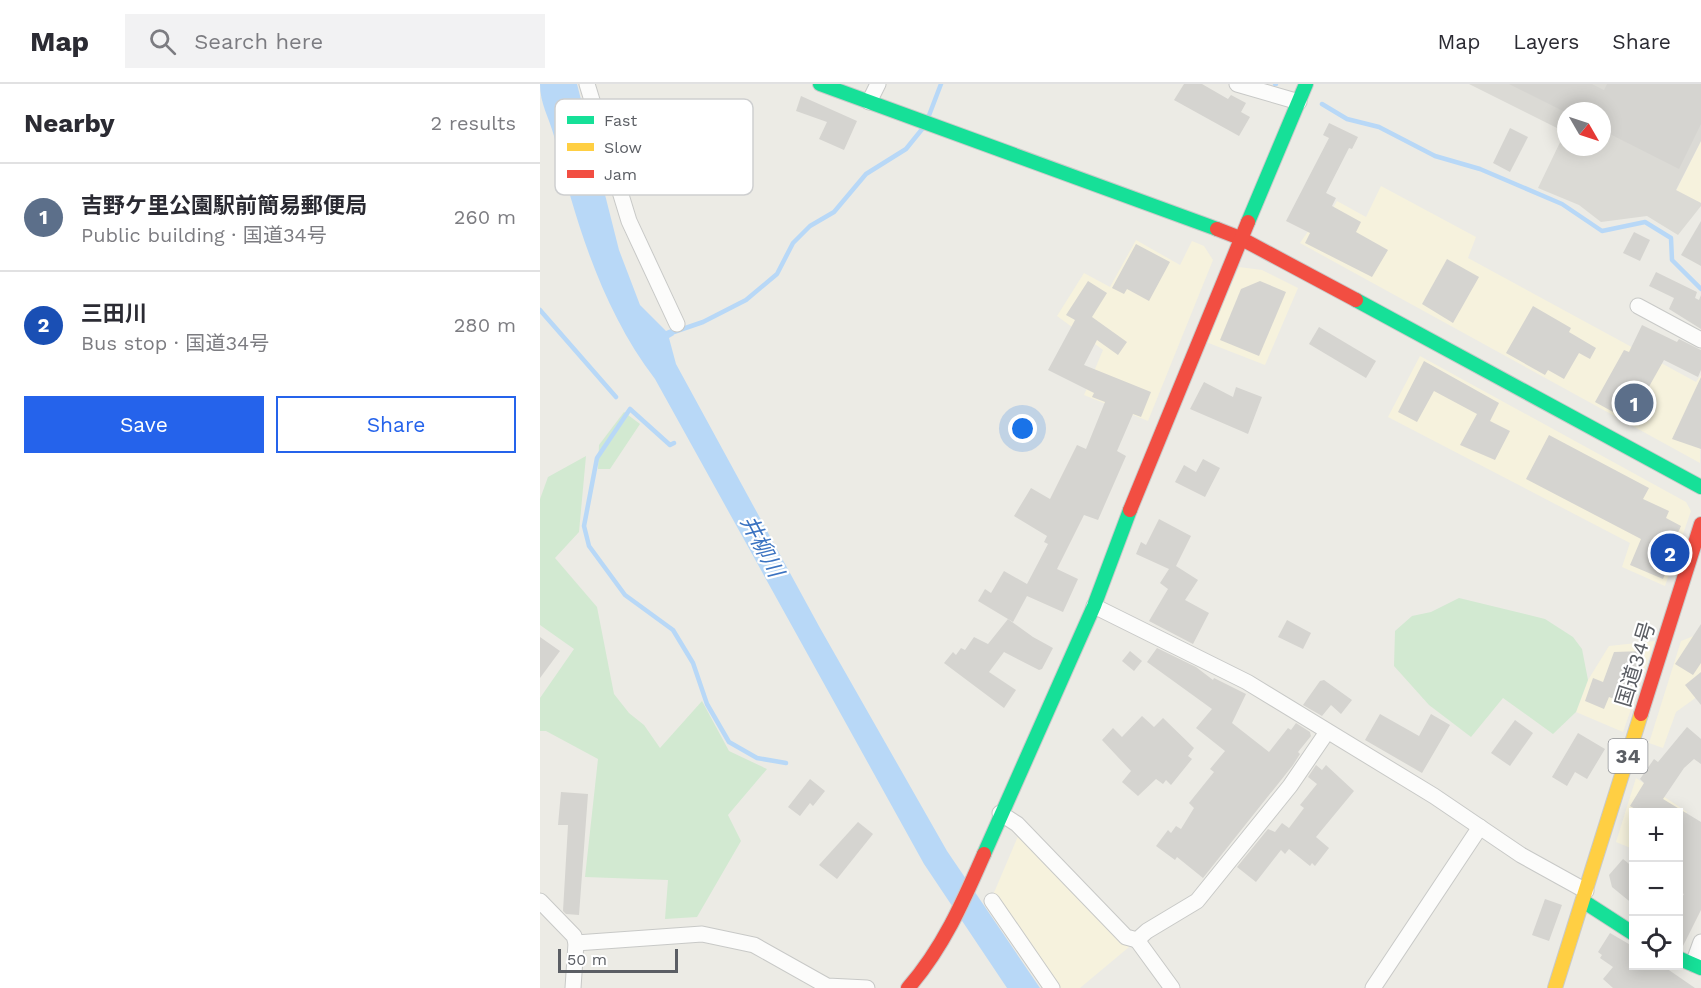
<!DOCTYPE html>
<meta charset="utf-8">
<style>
body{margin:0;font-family:"Work Sans","Noto Sans JP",sans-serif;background:#f2f2f3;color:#2b2b33}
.controls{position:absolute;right:18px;bottom:18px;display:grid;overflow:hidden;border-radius:0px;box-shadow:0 3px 15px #0003}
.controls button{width:54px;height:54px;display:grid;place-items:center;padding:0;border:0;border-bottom:2px solid #e1e1e2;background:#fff;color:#2b2b33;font:30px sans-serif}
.compass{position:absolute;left:1017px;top:18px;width:54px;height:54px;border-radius:50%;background:#fff;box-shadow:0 3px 15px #0003;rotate:129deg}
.scale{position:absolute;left:18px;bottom:15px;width:120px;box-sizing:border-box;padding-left:6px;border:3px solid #5b5e64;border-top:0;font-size:16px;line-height:21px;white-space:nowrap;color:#5b5e64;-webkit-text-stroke:4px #fff;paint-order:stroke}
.you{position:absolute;left:483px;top:345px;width:21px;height:21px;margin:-15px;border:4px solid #fff;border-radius:50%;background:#1a73e8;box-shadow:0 0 0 9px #1a73e833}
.badge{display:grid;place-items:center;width:39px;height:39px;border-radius:50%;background:#2563eb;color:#fff;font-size:20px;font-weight:700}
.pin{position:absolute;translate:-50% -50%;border:3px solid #fff;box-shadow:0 2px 6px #0006}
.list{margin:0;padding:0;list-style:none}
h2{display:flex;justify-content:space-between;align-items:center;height:78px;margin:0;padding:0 24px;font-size:26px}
h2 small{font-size:20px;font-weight:400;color:#7c7c81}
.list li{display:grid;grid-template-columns:39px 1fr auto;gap:18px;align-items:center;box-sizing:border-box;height:108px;padding:0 24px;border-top:2px solid #e1e1e2}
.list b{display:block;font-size:22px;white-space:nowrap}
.list p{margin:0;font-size:20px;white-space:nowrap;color:#7c7c81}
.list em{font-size:20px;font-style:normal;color:#7c7c81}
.actions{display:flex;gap:12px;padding:18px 24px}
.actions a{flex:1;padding:14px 0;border:2px solid #2563eb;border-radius:0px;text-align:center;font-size:21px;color:#2563eb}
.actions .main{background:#2563eb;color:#fff}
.icon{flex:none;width:33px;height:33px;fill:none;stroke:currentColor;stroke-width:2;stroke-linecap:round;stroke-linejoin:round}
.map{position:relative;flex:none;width:1161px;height:904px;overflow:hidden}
header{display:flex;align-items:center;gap:36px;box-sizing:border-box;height:84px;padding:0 30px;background:#fff;border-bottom:2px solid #e1e1e2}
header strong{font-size:28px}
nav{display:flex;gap:33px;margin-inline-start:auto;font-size:21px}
.search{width:420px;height:54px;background:#f2f2f3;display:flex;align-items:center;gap:15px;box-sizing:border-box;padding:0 21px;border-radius:0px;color:#7c7c81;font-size:22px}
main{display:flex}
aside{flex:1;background:#fff}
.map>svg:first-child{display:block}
.commercial{fill:#f6f2dd}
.industrial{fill:#dbdad5;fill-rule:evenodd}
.green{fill:#d2e9d1}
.water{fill:#b8d8f7}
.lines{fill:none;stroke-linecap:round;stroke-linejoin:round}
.stream{stroke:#b8d8f7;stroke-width:4.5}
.building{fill:#d5d4d0}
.street-casing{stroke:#c8c9c7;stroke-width:17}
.fast-casing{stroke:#c9cac9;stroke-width:16}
.slow-casing{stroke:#c9cac9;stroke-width:16}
.jam-casing{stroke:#c9cac9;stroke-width:16}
.street{stroke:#fcfcfb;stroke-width:15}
.fast{stroke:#16e098;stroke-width:14}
.slow{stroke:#ffcf43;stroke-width:14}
.jam{stroke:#f24e42;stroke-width:14}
.labels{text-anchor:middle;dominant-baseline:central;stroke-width:4.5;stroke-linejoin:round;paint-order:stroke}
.shield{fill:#fff;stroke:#8c8e92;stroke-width:1.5}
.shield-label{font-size:20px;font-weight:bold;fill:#5b5e64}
.street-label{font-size:21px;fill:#5b5e64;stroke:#fff}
.water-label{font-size:22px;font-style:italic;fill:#3b73c1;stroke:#fff}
.key{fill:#fff;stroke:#cecfd0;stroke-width:1.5}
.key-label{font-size:16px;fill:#5b5e64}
</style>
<header>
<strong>Map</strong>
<div class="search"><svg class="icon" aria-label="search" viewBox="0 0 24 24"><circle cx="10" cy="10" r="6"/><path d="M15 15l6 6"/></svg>Search here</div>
<nav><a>Map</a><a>Layers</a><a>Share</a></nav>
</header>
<main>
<aside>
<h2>Nearby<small>2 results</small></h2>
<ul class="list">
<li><span class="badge" style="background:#5c6f8a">1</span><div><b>吉野ケ里公園駅前簡易郵便局</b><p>Public building · 国道34号</p></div><em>260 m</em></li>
<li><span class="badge" style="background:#1a4fb4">2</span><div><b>三田川</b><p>Bus stop · 国道34号</p></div><em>280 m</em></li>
</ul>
<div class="actions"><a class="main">Save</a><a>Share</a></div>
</aside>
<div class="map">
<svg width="1161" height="904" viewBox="0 0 1161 904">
<rect width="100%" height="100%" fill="#ecebe5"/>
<!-- commercial -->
<g class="commercial">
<polygon points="1161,57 1161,119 1136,107"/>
<polygon points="841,102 936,153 928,174 1156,298 1161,291 1160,379 760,159 769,146 779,149 797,117 826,133"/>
<polygon points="596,156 640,181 652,157 664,162 673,176 608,337 544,311 563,266 517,232 544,189 570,203"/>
<polygon points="699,183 722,186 758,204 725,281 666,258"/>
<polygon points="880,272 1146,418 1151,427 1125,502 1082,483 1090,459 848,333"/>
<polygon points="1161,549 1161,610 1136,628 1123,664 1109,659 1141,557"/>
<polygon points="1115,557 1083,648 1036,628 1048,596 1069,562"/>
<polygon points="1096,694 1147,728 1139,742 1138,728 1094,728 1093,765 1076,758"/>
<polygon points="479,750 537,805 589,863 540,904 516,904 453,811"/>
</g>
<!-- industrial -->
<path class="industrial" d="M929,0h232v57l-25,49 25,13v3l-23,29 -31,-19 -46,6 -22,-17 -41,-17 27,-56zM1026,27h36v36h-36z"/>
<!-- green -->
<g class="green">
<polygon points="84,328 100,340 70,385 58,385 59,361"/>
<polygon points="46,372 39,448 15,474 57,523 74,610 89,629 104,641 120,664 162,617 189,667 227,685 188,731 201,757 157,833 125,835 128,796 45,793 58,675 6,647 0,647 0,614 34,565 0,541 0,415 8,393"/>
<polygon points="919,514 1005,535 1033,553 1042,565 1048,596 1036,628 1013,650 963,614 931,653 889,621 854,582 855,547 872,532 891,528"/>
</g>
<!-- water -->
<path class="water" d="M0,0h37l42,166 21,55 26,26 5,-2 3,6 -5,3 7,26 144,264 127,223 93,137h-33l-83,-124 -269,-485c-54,-71 -79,-157 -101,-243 -5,-19 -14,-32 -14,-52z"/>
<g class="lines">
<!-- stream -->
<g class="stream">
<polyline points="735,0 736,0"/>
<polyline points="782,20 807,35 839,43 895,72 940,85 1022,120 1062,147 1105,138 1131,154 1132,176 1161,205"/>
<polyline points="388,34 401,0"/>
<polyline points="0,226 76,313"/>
<polyline points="128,250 163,238 206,216 237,190 253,159 270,142 294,128 326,90 366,65 383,44"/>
<polyline points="134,359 130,361 90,325 57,374 44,442 49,462 85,511 133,546 153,579 167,620 189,658 217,674 246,679"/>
</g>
</g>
<!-- building -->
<g class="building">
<polygon points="644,0 662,0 688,15 691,11 706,19 701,28 710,33 699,52 634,16"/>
<polygon points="969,0 1052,0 1064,6 1067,0 1161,0 1161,40 1139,85 1062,46 1062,27 1023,27"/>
<polygon points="261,12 317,37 304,66 279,55 287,38 256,27"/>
<polygon points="789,39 818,53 812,65 809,64 786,109 796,114 792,122 821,138 816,148 848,166 832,193 765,159 770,149 746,137 789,54 783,51"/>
<polygon points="970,44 988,53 970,88 953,79"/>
<polygon points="1161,137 1161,182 1141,171"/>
<polygon points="1094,148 1110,156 1100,177 1083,169"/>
<polygon points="596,160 630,178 609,217 587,205 584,210 572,204"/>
<polygon points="907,175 939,193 913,239 882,220"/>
<polygon points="1116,188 1157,208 1155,214 1159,216 1161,211 1161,245 1129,225 1134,214 1109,202"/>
<polygon points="548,197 567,209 552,233 587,258 578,271 557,256 544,281 611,308 601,333 593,330 577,367 586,372 558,436 544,431 517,485 538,495 523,528 487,512 473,538 438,517 445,505 451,509 464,487 487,500 508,460 504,458 507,452 474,432 491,404 510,415 537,361 546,365 565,318 552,313 554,309 508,286 535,236 526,231"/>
<polygon points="720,197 746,208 719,272 680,256 701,205"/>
<polygon points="993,222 1031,244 1029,248 1056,264 1050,275 1039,269 1024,295 1008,286 1005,291 966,269"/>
<polygon points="1102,241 1137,258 1139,255 1161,266 1161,286 1158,293 1124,276 1106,308 1112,310 1095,340 1055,318 1084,266 1089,268"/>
<polygon points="779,243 836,277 826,294 769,260"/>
<polygon points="884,277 959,319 950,337 970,347 955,376 920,361 937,330 894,307 877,338 858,328"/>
<polygon points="1161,293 1161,365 1132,355"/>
<polygon points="664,298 693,313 696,303 722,313 708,350 650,325"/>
<polygon points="1009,351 1109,404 1103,415 1129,427 1126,434 1141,442 1126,475 1130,477 1123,495 1090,481 1101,455 986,395"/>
<polygon points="663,375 680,384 665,413 635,398 644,381 656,388"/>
<polygon points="619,435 651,452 636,482 658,496 645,516 669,529 653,560 609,537 628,505 620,499 629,485 596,470 601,458 606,461"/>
<polygon points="468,535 493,553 513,564 502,585 499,586 464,568 449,588 476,606 464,624 404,579 413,568 416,571 421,564 425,566 434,553 448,560"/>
<polygon points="747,536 771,549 763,565 738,553"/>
<polygon points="1161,540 1161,579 1153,591 1135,580"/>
<polygon points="0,553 20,567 0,594"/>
<polygon points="617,564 656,583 673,596 674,594 706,610 692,639 729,668 748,644 751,646 756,639 770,648 771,652 758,668 760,670 753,681 663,794 637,773 635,776 616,762 628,746 631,749 636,742 641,745 654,724 649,719 674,688 670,685 685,667 656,644 672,625 607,578"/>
<polygon points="590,567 602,577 594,587 582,577"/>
<polygon points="1104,567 1086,620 1069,613 1064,625 1045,617 1053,594 1063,598 1074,568"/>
<polygon points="1161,588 1161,621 1145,601"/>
<polygon points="784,596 812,616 801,630 791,621 782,632 763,621 780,597"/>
<polygon points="840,630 879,652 891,630 910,641 882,689 825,656"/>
<polygon points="602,632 614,643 623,634 654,664 648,672 652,675 631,701 626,696 623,700 616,695 598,712 582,698 591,687 562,656 573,644 582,653"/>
<polygon points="975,636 993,649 970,682 951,669"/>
<polygon points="1147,643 1161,655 1161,680 1154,675 1144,684 1123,715 1161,738 1161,826 1143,862 1138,862 1138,821 1144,810 1138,807 1138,729 1102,729 1090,722 1104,699 1100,695 1114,675 1118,678"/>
<polygon points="1038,649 1065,665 1047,695 1035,688 1027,702 1012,693"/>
<polygon points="776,681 782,686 786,681 814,707 776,753 789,764 775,782 772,779 770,782 749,765 745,770 741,766 716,798 697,783 728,745 735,748 742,739 749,744 764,724 760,721 777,700 768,693"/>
<polygon points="270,695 285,707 273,722 270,719 260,732 248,723"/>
<polygon points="21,708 48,710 39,831 26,830 23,827 28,741 18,741"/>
<polygon points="318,738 333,750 297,795 279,781"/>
<polygon points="1083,775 1094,784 1094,821 1072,803 1069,791"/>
<polygon points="1005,815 1022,821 1009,857 992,851"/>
<polygon points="1070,849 1094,863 1094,882 1123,882 1155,904 1073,904 1063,895 1073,883 1060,874 1062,871 1058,868"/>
</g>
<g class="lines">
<defs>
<g id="street">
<polyline points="47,0 89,137 137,240"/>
<polyline points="697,0 759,18"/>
<polyline points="329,18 338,0"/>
<polyline points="1098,222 1161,256"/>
<polyline points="554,522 707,598 894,712 981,771 1046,807"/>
<polyline points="460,729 477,740 586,853 597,856 607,847 657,817 750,702 787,648"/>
<polyline points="0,817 34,852 36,859 33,904"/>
<polyline points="452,817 512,904"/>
<polyline points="597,856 632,904"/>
<polyline points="36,859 162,850 214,861 287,902 327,904"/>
<polyline points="1153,880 1161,858"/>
<polyline points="833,904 940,743"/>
</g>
<g id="fast">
<polyline points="280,0 677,145"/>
<polyline points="708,138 766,0"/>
<polyline points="816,216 1161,403"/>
<polyline points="444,770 554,522 590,426"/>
<polyline points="1043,817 1094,850"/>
<polyline points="1138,874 1161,884"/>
</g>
<polyline id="slow" points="1015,904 1101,630"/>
<g id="jam">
<polyline points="677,145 700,154 816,216"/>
<polyline points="590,426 708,138"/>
<polyline points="1101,630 1161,440"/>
<path d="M368,904c35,-40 55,-86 76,-134"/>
</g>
</defs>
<!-- street casing -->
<use href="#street" class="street-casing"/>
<!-- fast casing -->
<use href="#fast" class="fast-casing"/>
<!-- slow casing -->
<use href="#slow" class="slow-casing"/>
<!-- jam casing -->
<use href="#jam" class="jam-casing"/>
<!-- street -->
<use href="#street" class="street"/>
<!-- fast -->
<use href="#fast" class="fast"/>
<!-- slow -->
<use href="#slow" class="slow"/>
<!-- jam -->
<use href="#jam" class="jam"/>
</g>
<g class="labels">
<!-- shield labels -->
<rect class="shield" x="1068.5" y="655" width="39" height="34" rx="4.5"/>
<g class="shield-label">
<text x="1088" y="672">34</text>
</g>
<!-- street labels -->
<g class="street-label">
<text transform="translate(1095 580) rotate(-73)">国道34号</text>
</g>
<!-- water labels -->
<g class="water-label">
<text transform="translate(222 462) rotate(62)">井柳川</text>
</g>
</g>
<!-- legend -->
<rect x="15" y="15" width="198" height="96" rx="9" class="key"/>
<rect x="27" y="32" width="27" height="8" fill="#16e098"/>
<rect x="27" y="59" width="27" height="8" fill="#ffcf43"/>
<rect x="27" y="86" width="27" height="8" fill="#f24e42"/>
<g class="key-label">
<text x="64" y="42">Fast</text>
<text x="64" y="69">Slow</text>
<text x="64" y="96">Jam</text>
</g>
</svg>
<div class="controls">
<button>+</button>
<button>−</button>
<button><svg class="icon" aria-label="locate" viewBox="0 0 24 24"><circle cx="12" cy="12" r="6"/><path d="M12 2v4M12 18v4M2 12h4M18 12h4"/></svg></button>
</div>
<svg class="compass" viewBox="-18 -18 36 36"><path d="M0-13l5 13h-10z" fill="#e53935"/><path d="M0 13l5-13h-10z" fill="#7c7c81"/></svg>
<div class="scale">50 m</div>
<div class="you"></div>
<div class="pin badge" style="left:1094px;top:319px;background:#5c6f8a">1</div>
<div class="pin badge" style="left:1130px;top:469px;background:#1a4fb4">2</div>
</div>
</main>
